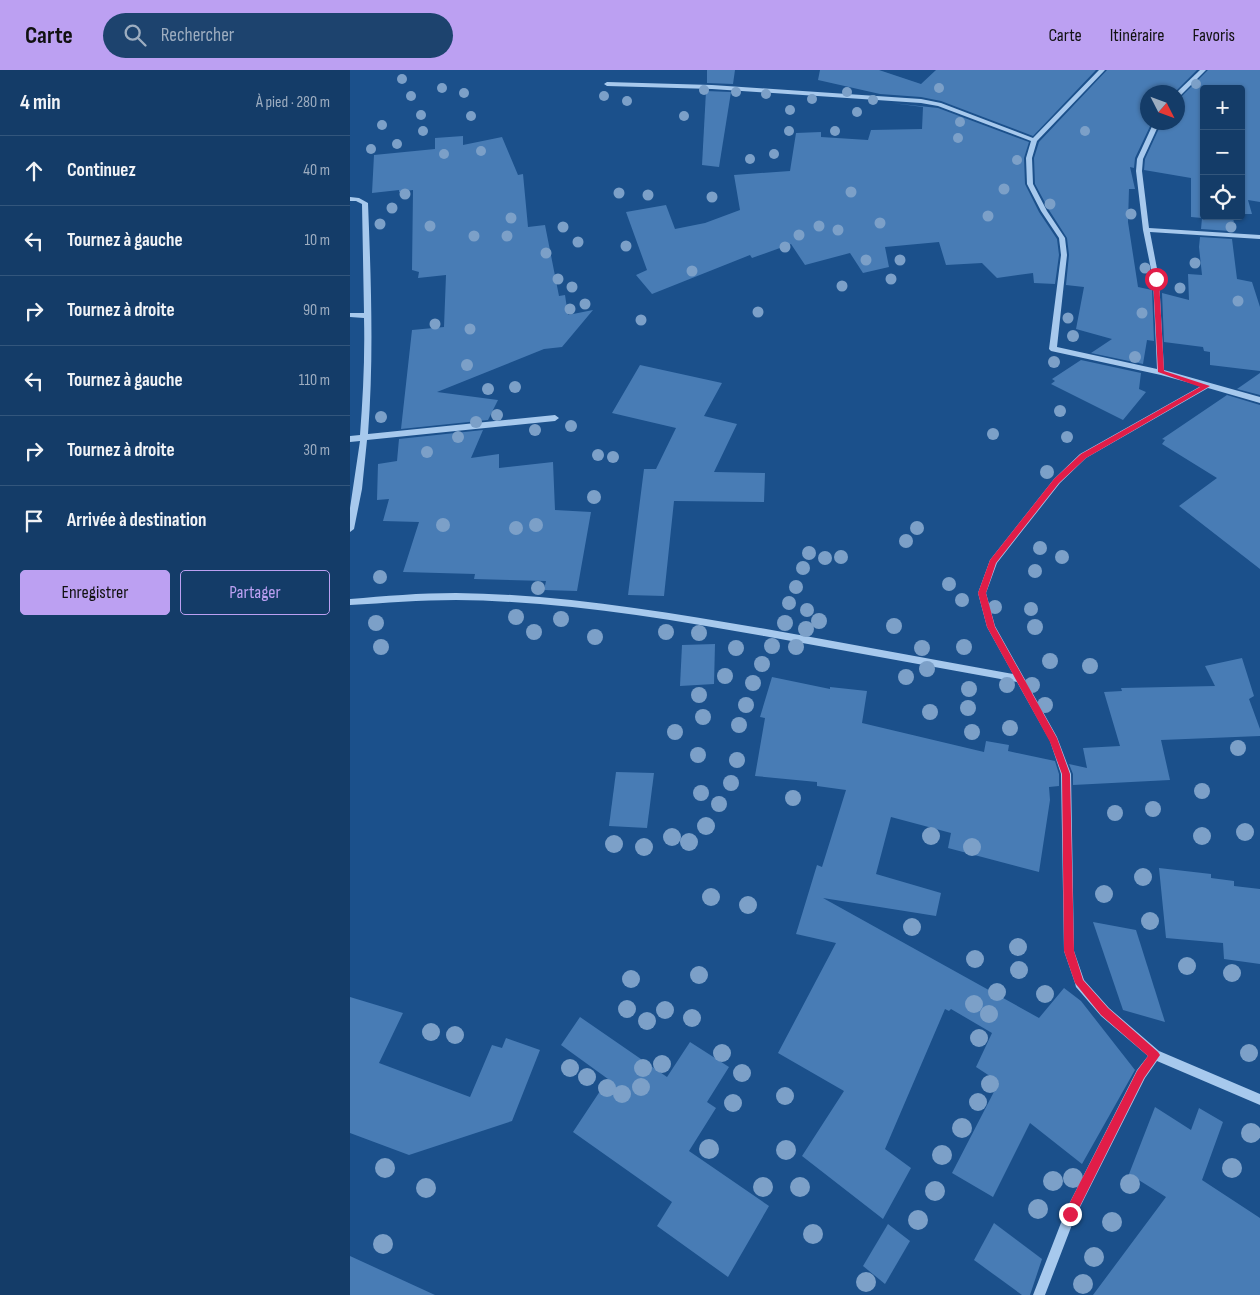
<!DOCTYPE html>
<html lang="fr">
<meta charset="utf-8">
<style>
body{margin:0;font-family:"Sofia Sans Condensed",sans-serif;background:#1d436e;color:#f1f3f6}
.controls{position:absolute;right:15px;top:15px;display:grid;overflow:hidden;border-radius:5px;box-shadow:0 1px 4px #0004}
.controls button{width:45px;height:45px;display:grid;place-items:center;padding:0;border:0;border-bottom:1px solid #33567c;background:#143c68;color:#f1f3f6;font:25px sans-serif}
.compass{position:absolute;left:790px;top:15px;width:45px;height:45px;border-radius:50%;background:#143c68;box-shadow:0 1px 4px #0004;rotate:132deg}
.stop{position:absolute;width:15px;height:15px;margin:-11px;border:4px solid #e11d48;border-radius:50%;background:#fff}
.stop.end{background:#e11d48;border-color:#fff;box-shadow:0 1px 5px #0008}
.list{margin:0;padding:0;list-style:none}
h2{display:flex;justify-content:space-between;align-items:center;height:65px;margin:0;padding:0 20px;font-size:21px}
h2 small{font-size:16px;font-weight:400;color:#9dadc0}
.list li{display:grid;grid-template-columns:32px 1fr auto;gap:15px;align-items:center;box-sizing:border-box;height:70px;padding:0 20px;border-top:1px solid #33567c}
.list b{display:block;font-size:19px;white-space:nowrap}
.list em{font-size:16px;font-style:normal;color:#9dadc0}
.actions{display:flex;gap:10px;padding:15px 20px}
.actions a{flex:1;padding:11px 0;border:1px solid #bca0f2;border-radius:5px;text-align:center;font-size:18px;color:#bca0f2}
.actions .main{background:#bca0f2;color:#111}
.icon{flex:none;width:28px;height:28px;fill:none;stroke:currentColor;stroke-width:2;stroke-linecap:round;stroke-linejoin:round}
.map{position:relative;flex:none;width:910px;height:1225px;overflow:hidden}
header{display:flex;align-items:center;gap:30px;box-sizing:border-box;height:70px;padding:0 25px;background:#bca0f2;color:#111}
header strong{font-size:24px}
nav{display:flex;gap:28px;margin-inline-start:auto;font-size:18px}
.search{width:350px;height:45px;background:#1d436e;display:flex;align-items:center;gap:12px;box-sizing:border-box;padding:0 18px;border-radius:28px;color:#9dadc0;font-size:19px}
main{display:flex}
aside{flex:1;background:#143c68}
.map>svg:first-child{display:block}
.building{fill:#487cb5}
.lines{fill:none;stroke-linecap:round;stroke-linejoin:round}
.minor{fill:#a7c9ed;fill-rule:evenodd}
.tree{fill:#7ca0c8}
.route{fill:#e11d48}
</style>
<header>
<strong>Carte</strong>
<div class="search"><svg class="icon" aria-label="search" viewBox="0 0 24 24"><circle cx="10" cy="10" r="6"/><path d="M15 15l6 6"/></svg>Rechercher</div>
<nav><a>Carte</a><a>Itinéraire</a><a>Favoris</a></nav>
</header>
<main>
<aside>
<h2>4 min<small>À pied · 280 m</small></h2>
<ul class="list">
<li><svg class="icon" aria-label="ahead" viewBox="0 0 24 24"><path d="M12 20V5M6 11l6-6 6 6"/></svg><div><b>Continuez</b></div><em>40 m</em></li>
<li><svg class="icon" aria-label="left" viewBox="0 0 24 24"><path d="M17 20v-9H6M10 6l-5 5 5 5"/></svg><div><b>Tournez à gauche</b></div><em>10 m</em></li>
<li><svg class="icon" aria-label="right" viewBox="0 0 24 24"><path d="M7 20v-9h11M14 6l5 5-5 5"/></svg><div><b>Tournez à droite</b></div><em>90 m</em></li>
<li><svg class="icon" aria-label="left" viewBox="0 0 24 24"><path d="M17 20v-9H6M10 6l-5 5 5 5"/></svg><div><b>Tournez à gauche</b></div><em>110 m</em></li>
<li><svg class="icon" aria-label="right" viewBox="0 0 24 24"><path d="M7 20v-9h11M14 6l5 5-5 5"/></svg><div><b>Tournez à droite</b></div><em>30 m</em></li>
<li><svg class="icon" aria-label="arrive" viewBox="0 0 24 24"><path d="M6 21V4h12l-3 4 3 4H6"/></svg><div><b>Arrivée à destination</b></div></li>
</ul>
<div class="actions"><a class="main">Enregistrer</a><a>Partager</a></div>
</aside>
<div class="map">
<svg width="910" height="1225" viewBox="0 0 910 1225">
<rect width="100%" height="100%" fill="#1b508b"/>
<!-- building -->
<g class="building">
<polygon points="357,0 385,0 383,14 357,13"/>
<polygon points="470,0 529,0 571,14 586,0 746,0 683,66 591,31 571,27 530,24 468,10"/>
<polygon points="757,0 847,0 825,22 798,22 798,52 802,52 785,88 784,98 780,97 785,119 779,119 778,152 788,217 802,220 804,271 797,270 793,294 741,283 762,269 726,259 734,217 716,215 719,185 717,168 699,140 685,114 684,88 689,72"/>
<polygon points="858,0 910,0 910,132 898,130 902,144 891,144 891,19 854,19 854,146 882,146 884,152 879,152 880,161 851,159 852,148 841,147 841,108 794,100 795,89 812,52 828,52 828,29 831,27"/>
<polygon points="356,21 381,22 369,97 352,95"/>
<polygon points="542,33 588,38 679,72 674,88 675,114 689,142 707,169 709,185 705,214 684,213 683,203 647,208 632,193 596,195 589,172 535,177 539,197 513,203 500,183 455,195 441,174 402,188 400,185 302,224 286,205 297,200 276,142 316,135 325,159 355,153 390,140 384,105 440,101 446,63 471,62 471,67 518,70 521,60 572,59 573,37"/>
<polygon points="113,66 113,75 152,67 168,105 173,104 178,157 195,155 209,226 215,225 218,245 243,240 212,277 194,279 87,322 148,330 138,350 51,359 62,260 94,257 96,205 68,208 69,202 62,200 63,120 49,122 49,120 22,123 24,85 85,79 85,68"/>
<polygon points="850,167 882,169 887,209 902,212 910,237 910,301 860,295 860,282 854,281 853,277 814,272 812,223 839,230 838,204 852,205 849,177"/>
<polygon points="731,290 791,303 789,319 796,322 773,350 701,314 705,311 702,309"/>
<polygon points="290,295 372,313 354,346 387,354 364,402 415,403 414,432 324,431 314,526 278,525 294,399 306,399 326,358 262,343"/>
<polygon points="910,303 910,325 887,319"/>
<polygon points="877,325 910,335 910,499 829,436 867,408 812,374 815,370 812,369"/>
<polygon points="133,360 121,388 149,384 149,398 203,392 205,440 241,442 227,521 194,520 196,511 124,509 125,504 53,502 69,452 33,451 39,429 27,430 28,394 47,391 49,369"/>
<polygon points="365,574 364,614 330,616 332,575"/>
<polygon points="892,588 904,626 899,629 910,659 910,666 811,670 820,710 723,715 723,704 719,694 737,698 733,678 770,676 754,622 772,621 771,618 865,616 855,596"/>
<polygon points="422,607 480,619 480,617 517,621 512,653 634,682 636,671 659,675 658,681 705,691 709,704 709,716 699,717 700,730 689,802 598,778 601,763 541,747 526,804 591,823 586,846 473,828 689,948 714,918 731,931 785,1000 732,1094 680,1053 643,1127 602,1103 649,1012 626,997 642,963 601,939 599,941 595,939 535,1079 561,1098 533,1149 452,1086 494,1021 428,983 486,873 446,864 467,795 472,797 496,720 467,716 467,712 405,706 415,648 410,647"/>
<polygon points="266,702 304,703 297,758 259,756"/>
<polygon points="809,798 861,804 861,808 884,811 884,816 910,819 910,894 874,889 873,873 816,868"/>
<polygon points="743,852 786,860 815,952 773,940"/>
<polygon points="0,927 53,943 29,993 120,1027 142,975 152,978 156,968 190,980 162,1051 59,1085 0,1063"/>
<polygon points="230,947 317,1007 340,972 379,997 357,1032 366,1038 339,1081 419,1136 378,1207 307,1156 322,1132 223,1062 258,1009 211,975"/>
<polygon points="805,1037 841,1060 849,1038 873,1052 852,1110 910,1148 910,1225 743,1225 816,1127 779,1104"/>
<polygon points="644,1153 692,1189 680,1225 672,1225 624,1190"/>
<polygon points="538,1154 560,1171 535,1214 513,1196"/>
<polygon points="0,1186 85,1225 0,1225"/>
</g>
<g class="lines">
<!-- minor -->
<g class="minor">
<path d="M749,0h6l-68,71 -5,17 1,26 14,27 18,27 2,17 -10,92 100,22 -4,-90 -10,-49 -7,-59 1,-12 17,-37h6l-17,37 -1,12 7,57 111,7v4l-110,-7 9,47 5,91 96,27v6l-52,-15 -122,70 -26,25 -63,80 -11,30 9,33 62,111 14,37 3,177 10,29 25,28 50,43 101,43v11l-103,-44 -12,17 -70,139 -30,78h-12l33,-85 71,-140 11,-14 -47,-40 -25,-29 -1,-4 -11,-32 -3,-177 -11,-33 -33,-59c-84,-15 -169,-31 -253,-46 -102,-18 -205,-35 -308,-36 -36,0 -71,3 -106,5v-6c35,-3 70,-6 106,-6 102,1 203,18 304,35 84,15 168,31 253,46l-26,-47 -9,-34 12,-33 64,-81 26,-25 121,-68 -40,-11 -110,-24 -2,-2 12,-94 -2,-17 -18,-27 -14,-27 -1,-26 5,-17 -93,-35 -17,-3 -209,-14 -105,-3 -3,-2 3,-2 105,3 209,14 20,4 92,35z"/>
<polygon points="850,0 856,0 830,26 828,27 827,22"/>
<path d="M0,127l9,1 9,5c3,77 6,154 0,231l187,-19 4,3 -4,3 -188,19 -5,49 -8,40 -4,3v-24l10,-67 -10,1v-6l10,-1c3,-39 5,-78 4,-117l-14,-1v-4h14l-2,-109 -6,-3h-6z"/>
</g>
</g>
<!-- trees -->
<g class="tree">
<circle cx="52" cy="9" r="5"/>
<circle cx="846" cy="14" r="5"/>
<circle cx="92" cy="18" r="5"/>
<circle cx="589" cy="18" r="5"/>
<circle cx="354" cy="20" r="5"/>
<circle cx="386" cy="22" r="5"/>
<circle cx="497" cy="22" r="5"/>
<circle cx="114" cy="23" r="5"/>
<circle cx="416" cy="24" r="5"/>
<circle cx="61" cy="26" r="5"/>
<circle cx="254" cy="26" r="5"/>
<circle cx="462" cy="29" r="5"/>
<circle cx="523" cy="30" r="5"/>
<circle cx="277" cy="31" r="5"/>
<circle cx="440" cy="40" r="5"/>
<circle cx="507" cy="42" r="5"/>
<circle cx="71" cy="45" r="5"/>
<circle cx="121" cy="46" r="5"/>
<circle cx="334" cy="46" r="5"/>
<circle cx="610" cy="52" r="5"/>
<circle cx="32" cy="55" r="5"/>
<circle cx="73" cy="61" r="5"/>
<circle cx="439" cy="61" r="5"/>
<circle cx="485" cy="61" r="5"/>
<circle cx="735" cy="61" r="5"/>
<circle cx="608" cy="68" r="5"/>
<circle cx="47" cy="74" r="5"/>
<circle cx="21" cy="79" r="5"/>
<circle cx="131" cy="81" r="5"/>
<circle cx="94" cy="84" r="5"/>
<circle cx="424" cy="84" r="5"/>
<circle cx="400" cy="89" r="5"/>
<circle cx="667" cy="90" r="5"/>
<circle cx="654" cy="119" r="5.5"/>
<circle cx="501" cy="122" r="5.5"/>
<circle cx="269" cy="123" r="5.5"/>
<circle cx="55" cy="124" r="5.5"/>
<circle cx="298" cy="125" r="5.5"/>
<circle cx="362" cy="127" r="5.5"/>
<circle cx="700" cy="134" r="5.5"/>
<circle cx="42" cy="138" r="5.5"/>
<circle cx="781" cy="144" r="5.5"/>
<circle cx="638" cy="146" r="5.5"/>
<circle cx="161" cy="148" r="5.5"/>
<circle cx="530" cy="153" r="5.5"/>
<circle cx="30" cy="154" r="5.5"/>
<circle cx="80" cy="156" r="5.5"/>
<circle cx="469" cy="156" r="5.5"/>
<circle cx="213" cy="157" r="5.5"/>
<circle cx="881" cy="157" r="5.5"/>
<circle cx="488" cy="160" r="5.5"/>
<circle cx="449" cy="165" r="5.5"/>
<circle cx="124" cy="166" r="5.5"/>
<circle cx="157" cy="166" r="5.5"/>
<circle cx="228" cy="172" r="5.5"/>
<circle cx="276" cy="176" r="5.5"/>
<circle cx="435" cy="177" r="5.5"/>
<circle cx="196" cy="183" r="5.5"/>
<circle cx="516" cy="190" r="5.5"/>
<circle cx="550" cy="190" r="5.5"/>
<circle cx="845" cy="193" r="5.5"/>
<circle cx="795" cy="198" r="5.5"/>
<circle cx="342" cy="201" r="5.5"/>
<circle cx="208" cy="209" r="5.5"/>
<circle cx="541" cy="209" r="5.5"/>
<circle cx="492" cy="216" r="5.5"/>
<circle cx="222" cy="217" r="5.5"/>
<circle cx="830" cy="218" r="5.5"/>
<circle cx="888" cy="231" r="5.5"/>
<circle cx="235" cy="234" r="5.5"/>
<circle cx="220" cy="239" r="5.5"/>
<circle cx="408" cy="242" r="5.5"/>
<circle cx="792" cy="243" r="5.5"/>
<circle cx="718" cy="248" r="5.5"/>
<circle cx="291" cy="250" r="5.5"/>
<circle cx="85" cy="254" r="5.5"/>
<circle cx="120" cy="259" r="5.5"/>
<circle cx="723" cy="266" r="6"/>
<circle cx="785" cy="287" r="6"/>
<circle cx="704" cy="292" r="6"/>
<circle cx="117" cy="295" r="6"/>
<circle cx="165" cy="317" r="6"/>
<circle cx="138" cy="319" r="6"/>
<circle cx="710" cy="341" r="6"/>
<circle cx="147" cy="345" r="6"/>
<circle cx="31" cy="347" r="6"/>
<circle cx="126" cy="352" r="6"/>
<circle cx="221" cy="356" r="6"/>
<circle cx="185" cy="360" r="6"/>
<circle cx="643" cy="364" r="6"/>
<circle cx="108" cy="367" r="6"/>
<circle cx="717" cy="367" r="6"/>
<circle cx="77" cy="382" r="6"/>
<circle cx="248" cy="385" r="6"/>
<circle cx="263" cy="387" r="6"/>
<circle cx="697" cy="402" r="7"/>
<circle cx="244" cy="427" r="7"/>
<circle cx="93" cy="455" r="7"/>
<circle cx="186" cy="455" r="7"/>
<circle cx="166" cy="458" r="7"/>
<circle cx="567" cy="458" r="7"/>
<circle cx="556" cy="471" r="7"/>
<circle cx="690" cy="478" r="7"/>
<circle cx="459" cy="483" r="7"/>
<circle cx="491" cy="487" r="7"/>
<circle cx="712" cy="487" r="7"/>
<circle cx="475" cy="488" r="7"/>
<circle cx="453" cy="498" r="7"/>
<circle cx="685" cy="501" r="7"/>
<circle cx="30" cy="507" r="7"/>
<circle cx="599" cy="514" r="7"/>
<circle cx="446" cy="517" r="7"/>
<circle cx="188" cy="518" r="7"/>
<circle cx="612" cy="530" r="7"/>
<circle cx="439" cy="533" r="7"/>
<circle cx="645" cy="537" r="7"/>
<circle cx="681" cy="539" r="7"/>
<circle cx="457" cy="540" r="7"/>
<circle cx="166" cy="547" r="8"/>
<circle cx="211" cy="549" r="8"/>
<circle cx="469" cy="551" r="8"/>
<circle cx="26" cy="553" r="8"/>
<circle cx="435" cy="553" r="8"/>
<circle cx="544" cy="556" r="8"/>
<circle cx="685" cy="557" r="8"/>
<circle cx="456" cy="559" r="8"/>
<circle cx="184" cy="562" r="8"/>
<circle cx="316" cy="562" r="8"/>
<circle cx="349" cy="563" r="8"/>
<circle cx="245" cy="567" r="8"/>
<circle cx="422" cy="576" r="8"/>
<circle cx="31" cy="577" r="8"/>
<circle cx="446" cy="577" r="8"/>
<circle cx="614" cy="577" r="8"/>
<circle cx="386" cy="578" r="8"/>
<circle cx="572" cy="578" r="8"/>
<circle cx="700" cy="591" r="8"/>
<circle cx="412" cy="594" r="8"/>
<circle cx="740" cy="596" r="8"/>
<circle cx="577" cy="599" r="8"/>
<circle cx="375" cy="606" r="8"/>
<circle cx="556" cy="607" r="8"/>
<circle cx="403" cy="613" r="8"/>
<circle cx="657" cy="615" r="8"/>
<circle cx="682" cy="615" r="8"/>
<circle cx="619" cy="619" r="8"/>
<circle cx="349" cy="625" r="8"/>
<circle cx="396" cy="635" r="8"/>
<circle cx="695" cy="635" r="8"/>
<circle cx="618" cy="638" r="8"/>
<circle cx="580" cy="642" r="8"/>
<circle cx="353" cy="647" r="8"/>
<circle cx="389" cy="655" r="8"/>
<circle cx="660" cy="658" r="8"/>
<circle cx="325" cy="662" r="8"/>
<circle cx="622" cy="662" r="8"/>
<circle cx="888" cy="678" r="8"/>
<circle cx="348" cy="685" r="8"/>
<circle cx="387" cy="690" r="8"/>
<circle cx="381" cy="713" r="8"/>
<circle cx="852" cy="721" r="8"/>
<circle cx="351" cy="723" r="8"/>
<circle cx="443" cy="728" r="8"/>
<circle cx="369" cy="734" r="8"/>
<circle cx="803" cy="739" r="8"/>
<circle cx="765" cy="743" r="8"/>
<circle cx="356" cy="756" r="9"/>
<circle cx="895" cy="762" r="9"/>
<circle cx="581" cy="766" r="9"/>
<circle cx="852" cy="766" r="9"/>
<circle cx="322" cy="767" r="9"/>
<circle cx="339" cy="772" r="9"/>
<circle cx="264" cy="774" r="9"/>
<circle cx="294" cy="777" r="9"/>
<circle cx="622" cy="777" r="9"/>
<circle cx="793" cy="807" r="9"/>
<circle cx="754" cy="824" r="9"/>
<circle cx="361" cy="827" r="9"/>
<circle cx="398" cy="835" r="9"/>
<circle cx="800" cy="851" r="9"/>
<circle cx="562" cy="857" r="9"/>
<circle cx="668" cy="877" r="9"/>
<circle cx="625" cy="889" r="9"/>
<circle cx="837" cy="896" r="9"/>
<circle cx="669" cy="900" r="9"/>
<circle cx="882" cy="903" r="9"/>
<circle cx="349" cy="905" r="9"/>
<circle cx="281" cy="909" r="9"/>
<circle cx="647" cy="922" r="9"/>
<circle cx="695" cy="924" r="9"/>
<circle cx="624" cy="934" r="9"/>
<circle cx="277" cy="939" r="9"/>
<circle cx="315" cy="940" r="9"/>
<circle cx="639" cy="944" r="9"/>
<circle cx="342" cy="948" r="9"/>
<circle cx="297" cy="951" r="9"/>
<circle cx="81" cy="962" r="9"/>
<circle cx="105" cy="965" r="9"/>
<circle cx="629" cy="968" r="9"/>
<circle cx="372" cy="983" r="9"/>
<circle cx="899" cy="983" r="9"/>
<circle cx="312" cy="994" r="9"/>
<circle cx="220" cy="998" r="9"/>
<circle cx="293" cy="998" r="9"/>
<circle cx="392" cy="1003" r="9"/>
<circle cx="237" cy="1007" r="9"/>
<circle cx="640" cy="1014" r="9"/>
<circle cx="291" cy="1017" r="9"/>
<circle cx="257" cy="1018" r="9"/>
<circle cx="272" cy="1024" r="9"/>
<circle cx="435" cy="1026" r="9"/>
<circle cx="628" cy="1032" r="9"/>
<circle cx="383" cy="1033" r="9"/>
<circle cx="612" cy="1058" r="10"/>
<circle cx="901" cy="1063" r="10"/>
<circle cx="359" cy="1079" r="10"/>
<circle cx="436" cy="1080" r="10"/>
<circle cx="592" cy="1085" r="10"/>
<circle cx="35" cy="1098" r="10"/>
<circle cx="882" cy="1098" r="10"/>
<circle cx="723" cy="1108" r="10"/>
<circle cx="703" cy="1111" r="10"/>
<circle cx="780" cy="1114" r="10"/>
<circle cx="413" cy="1117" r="10"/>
<circle cx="450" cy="1117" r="10"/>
<circle cx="76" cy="1118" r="10"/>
<circle cx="585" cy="1121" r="10"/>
<circle cx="688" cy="1139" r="10"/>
<circle cx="568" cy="1150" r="10"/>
<circle cx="762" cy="1152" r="10"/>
<circle cx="463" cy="1164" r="10"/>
<circle cx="33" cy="1174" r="10"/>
<circle cx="744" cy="1187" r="10"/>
<circle cx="516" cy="1212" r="10"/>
<circle cx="733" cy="1214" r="10"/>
</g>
<!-- route -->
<polygon class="route" points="806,207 809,209 814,301 860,316 736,388 709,413 646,493 636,523 645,557 707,668 720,704 724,881 733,910 758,938 808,982 810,985 794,1008 724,1148 720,1150 716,1148 715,1144 716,1140 787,1001 798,986 751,945 725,913 714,881 712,704 700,672 637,557 628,523 640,490 704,409 731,384 850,317 808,302 803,209"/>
</svg>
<div class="controls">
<button>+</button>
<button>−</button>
<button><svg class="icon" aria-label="locate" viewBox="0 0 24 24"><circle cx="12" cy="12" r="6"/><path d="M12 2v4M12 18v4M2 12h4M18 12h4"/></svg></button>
</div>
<svg class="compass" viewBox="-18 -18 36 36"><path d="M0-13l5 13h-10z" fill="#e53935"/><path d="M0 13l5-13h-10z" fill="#9dadc0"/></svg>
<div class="stop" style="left:806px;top:209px"></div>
<div class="stop end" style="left:720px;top:1144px"></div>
</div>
</main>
